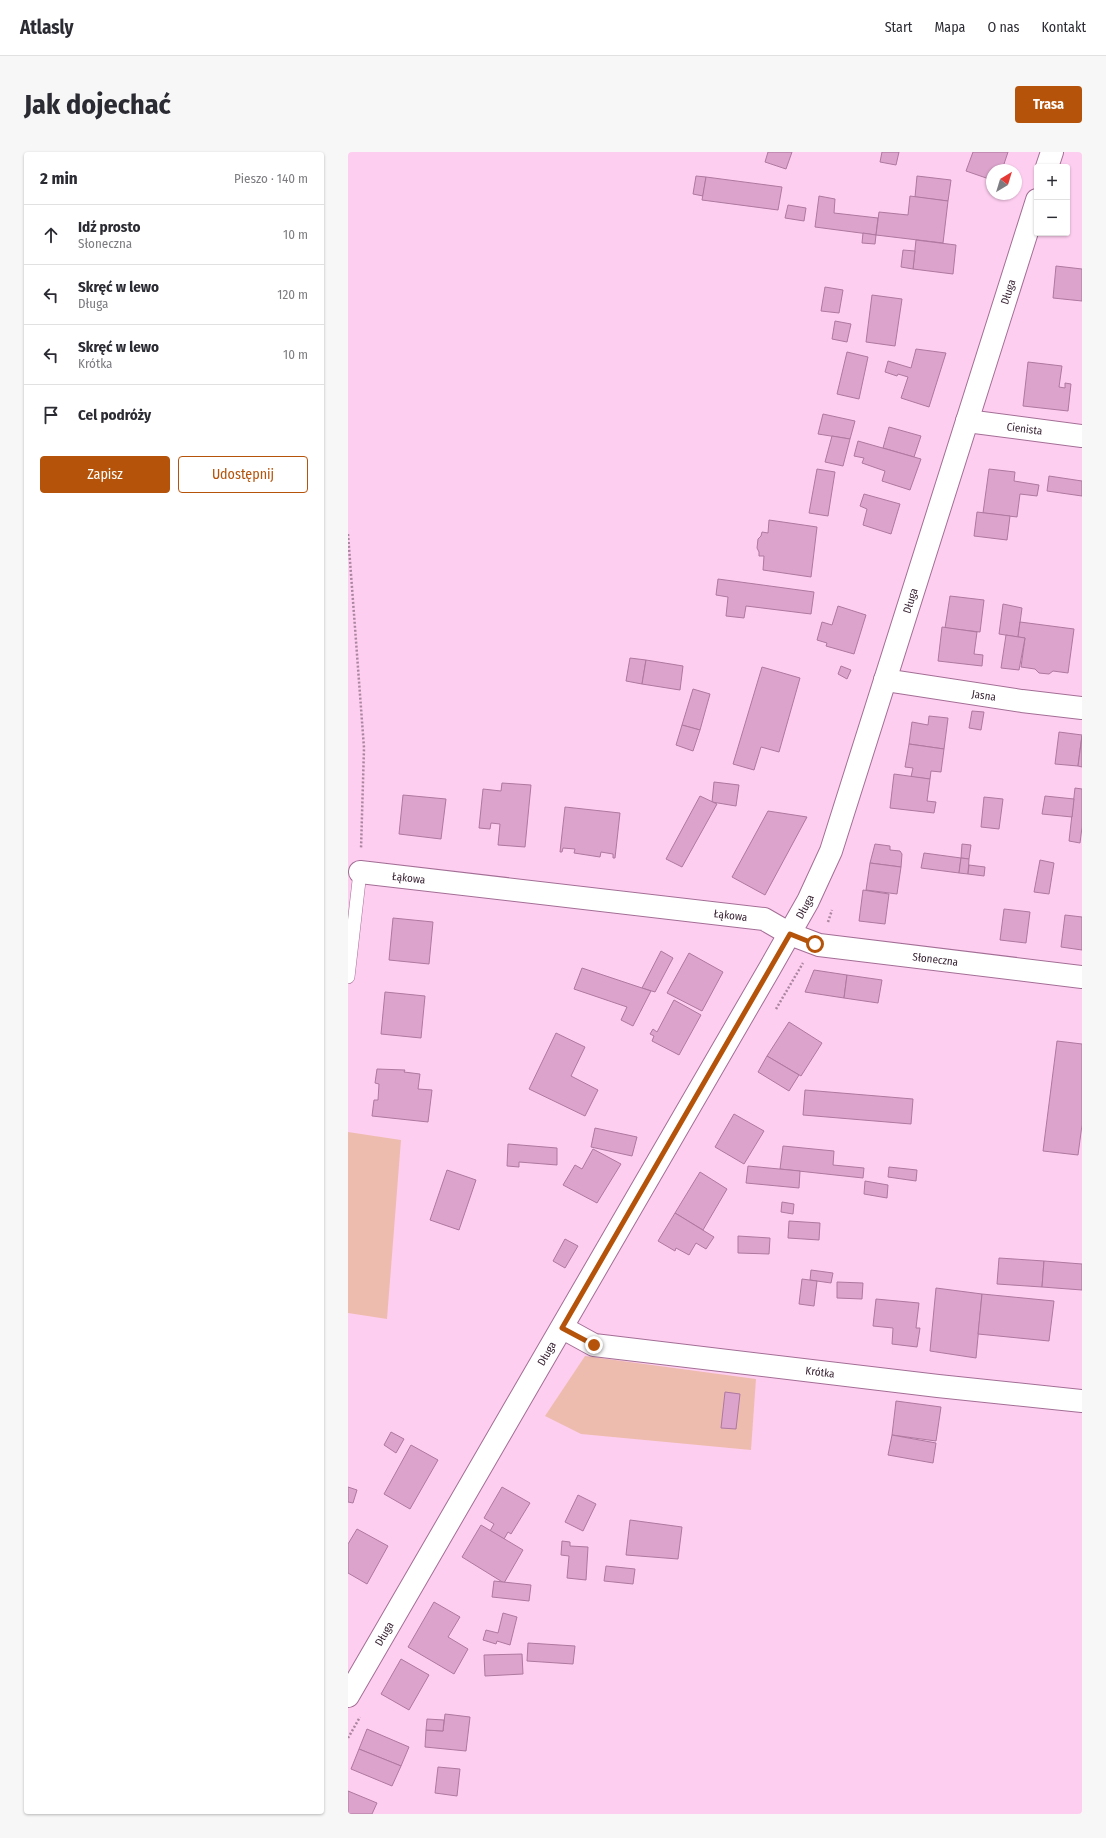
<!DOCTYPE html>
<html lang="pl">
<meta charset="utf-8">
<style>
body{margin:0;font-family:"Fira Sans Condensed",sans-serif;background:#f7f7f7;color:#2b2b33}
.controls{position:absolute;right:12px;top:12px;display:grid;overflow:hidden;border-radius:4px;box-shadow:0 1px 3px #0004}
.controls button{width:36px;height:36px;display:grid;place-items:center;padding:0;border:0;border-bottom:1px solid #e1e1e2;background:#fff;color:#2b2b33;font:20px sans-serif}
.compass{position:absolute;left:638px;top:12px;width:36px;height:36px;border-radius:50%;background:#fff;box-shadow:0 1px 3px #0004;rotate:38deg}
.stop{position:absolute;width:12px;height:12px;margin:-9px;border:3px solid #b45309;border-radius:50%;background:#fff}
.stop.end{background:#b45309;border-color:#fff;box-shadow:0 1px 4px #0008}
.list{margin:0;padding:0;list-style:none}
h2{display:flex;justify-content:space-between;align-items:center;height:52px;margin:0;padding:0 16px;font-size:17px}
h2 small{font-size:13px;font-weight:400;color:#7c7c81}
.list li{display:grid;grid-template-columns:26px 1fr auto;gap:12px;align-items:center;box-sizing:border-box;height:60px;padding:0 16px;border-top:1px solid #e1e1e2}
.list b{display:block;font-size:15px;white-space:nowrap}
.list p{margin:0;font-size:13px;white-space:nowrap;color:#7c7c81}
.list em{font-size:13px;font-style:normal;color:#7c7c81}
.actions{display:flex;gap:8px;padding:12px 16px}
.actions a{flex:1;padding:9px 0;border:1px solid #b45309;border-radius:4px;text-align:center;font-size:14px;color:#b45309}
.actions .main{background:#b45309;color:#fff}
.icon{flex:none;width:22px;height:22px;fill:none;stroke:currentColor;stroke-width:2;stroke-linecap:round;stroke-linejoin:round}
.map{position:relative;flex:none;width:734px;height:1662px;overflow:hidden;border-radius:4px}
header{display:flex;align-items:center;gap:24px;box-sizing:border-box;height:56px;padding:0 20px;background:#fff;border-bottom:1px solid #e1e1e2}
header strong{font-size:19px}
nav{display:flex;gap:22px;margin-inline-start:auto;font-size:14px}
.intro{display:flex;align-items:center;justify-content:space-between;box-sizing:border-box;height:96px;padding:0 24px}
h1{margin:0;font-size:28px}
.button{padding:10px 18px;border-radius:4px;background:#b45309;color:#fff;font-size:14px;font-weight:700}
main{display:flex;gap:24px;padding:0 24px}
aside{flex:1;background:#fff;border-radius:4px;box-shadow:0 1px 3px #0004}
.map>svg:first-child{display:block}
.green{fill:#eebcae}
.building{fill:#dca3cc;stroke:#ae789f}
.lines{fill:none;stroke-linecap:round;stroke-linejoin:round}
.service-casing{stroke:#a36e95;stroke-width:14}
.minor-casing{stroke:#a36e95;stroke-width:24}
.path{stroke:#aa859f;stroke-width:2.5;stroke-dasharray:2 2;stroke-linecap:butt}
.service{stroke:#fff;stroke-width:13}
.minor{stroke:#fff;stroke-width:22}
.route{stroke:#b45309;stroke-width:5}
.labels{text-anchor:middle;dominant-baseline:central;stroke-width:4;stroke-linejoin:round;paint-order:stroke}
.street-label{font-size:11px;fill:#3b2535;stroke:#fff}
</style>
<header>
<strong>Atlasly</strong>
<nav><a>Start</a><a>Mapa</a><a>O nas</a><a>Kontakt</a></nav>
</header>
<div class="intro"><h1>Jak dojechać</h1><a class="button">Trasa</a></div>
<main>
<aside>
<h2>2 min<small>Pieszo · 140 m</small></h2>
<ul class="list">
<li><svg class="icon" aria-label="ahead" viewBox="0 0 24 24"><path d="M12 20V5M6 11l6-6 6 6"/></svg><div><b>Idź prosto</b><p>Słoneczna</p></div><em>10 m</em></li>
<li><svg class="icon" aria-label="left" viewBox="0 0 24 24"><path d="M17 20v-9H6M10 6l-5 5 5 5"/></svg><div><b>Skręć w lewo</b><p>Długa</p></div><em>120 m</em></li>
<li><svg class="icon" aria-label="left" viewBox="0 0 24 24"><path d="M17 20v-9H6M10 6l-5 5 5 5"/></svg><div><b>Skręć w lewo</b><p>Krótka</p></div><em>10 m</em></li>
<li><svg class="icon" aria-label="arrive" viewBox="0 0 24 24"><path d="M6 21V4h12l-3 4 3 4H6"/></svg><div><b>Cel podróży</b></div></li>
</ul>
<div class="actions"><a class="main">Zapisz</a><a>Udostępnij</a></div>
</aside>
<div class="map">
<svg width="734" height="1662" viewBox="0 0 734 1662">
<rect width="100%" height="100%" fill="#fecef0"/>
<!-- green -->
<g class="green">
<polygon points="0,980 53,988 39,1167 0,1161"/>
<polygon points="237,1204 408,1227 403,1298 233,1282 197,1264"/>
</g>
<!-- building -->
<g class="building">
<polygon points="420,0 444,0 438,17 417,10"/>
<polygon points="534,0 551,0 548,13 532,10"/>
<polygon points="625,0 660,0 654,18 644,18 644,28 618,19"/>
<polygon points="348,24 358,25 355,44 345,42"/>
<polygon points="569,24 603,28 600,49 567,45"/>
<polygon points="358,25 434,35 430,58 354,48"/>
<polygon points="471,44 487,47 486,61 530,66 528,83 467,75"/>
<polygon points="562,44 600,49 595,91 528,83 531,60 560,63"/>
<polygon points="440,53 458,56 456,69 437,66"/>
<polygon points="515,81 528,83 527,92 514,91"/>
<polygon points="568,88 608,93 605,122 565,117"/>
<polygon points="555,98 567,99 565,117 553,115"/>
<polygon points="708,114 734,117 734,149 705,146"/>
<polygon points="477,135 495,138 491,161 473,159"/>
<polygon points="524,143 554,147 547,194 518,190"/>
<polygon points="487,169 503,172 499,190 484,187"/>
<polygon points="568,197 598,201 581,255 553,246 560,225 550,222 549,224 537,220 540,209 563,216"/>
<polygon points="499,200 520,205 511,247 489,242"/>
<polygon points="680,210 714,214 711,235 717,236 717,231 723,232 720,259 675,254"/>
<polygon points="475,262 507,269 502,287 470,282"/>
<polygon points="541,275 573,284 566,305 535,296"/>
<polygon points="484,284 502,287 495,314 477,310"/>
<polygon points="510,289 573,307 562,338 534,329 537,319 514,311 516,306 506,304"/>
<polygon points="469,317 487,320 480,364 461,361"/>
<polygon points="641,317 667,320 666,329 691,333 689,344 672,342 669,365 635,361"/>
<polygon points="701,324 734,329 734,344 699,339"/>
<polygon points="516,342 552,352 543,382 515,373 519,357 512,354"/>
<polygon points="629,360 662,364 659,388 626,384"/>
<polygon points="421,368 469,375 463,425 415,418 416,404 411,404 411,400 409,396 410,387 413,384 414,380 420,381"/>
<polygon points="370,427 466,440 463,462 398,454 396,466 378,464 380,445 368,443"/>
<polygon points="602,444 636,448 632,480 597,476"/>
<polygon points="655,452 674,456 670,485 651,482"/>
<polygon points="490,454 518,463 506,502 478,494 479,491 469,488 474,470 484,473"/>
<polygon points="672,470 726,477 720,521 705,519 701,522 691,521 687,517 673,515 677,486 670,485"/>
<polygon points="594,475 629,480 626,502 635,503 634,514 590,509"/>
<polygon points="658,483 677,486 671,518 653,516"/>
<polygon points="282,506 298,508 294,532 278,529"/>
<polygon points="298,508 335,514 332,538 294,532"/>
<polygon points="493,514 503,518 499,527 490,522"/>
<polygon points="414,515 452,526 431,600 413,595 406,618 385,612"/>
<polygon points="345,537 362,542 352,578 334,573"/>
<polygon points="624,559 636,560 633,578 621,576"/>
<polygon points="581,564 600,566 596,597 561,592 564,570 580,573"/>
<polygon points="334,573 352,578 345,599 328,593"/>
<polygon points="711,580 734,583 730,614 707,612"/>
<polygon points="734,584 734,615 730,614"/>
<polygon points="561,592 596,597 593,620 583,619 582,627 563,625 565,616 557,615"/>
<polygon points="546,622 582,627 579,649 588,650 586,661 542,656"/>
<polygon points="366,630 391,633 388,654 364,650"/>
<polygon points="154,631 183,633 177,695 150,693 152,672 143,671 142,677 131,676 135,637 153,639"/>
<polygon points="727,636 734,637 734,675 732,691 721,689"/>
<polygon points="55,643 98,647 93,687 51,682"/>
<polygon points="352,644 369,652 334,715 318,707"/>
<polygon points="697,644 726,647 724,665 694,662"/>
<polygon points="636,645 655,647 651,677 633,675"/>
<polygon points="217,655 272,661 267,706 265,706 265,702 253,700 252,705 226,701 227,697 215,696 214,700 212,700"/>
<polygon points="420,659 459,665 417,743 384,725"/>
<polygon points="527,692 542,694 542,698 552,699 554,702 553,715 522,711"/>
<polygon points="614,692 623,693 621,707 613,706"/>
<polygon points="576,701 613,706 611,721 573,716"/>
<polygon points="613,706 621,707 620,722 611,721"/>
<polygon points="692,708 706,711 701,742 686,740"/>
<polygon points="522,711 553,715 549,742 518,738"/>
<polygon points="621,713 637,715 636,724 620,722"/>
<polygon points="515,738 541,742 537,772 511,769"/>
<polygon points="656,757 682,760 678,791 652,788"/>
<polygon points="717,763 734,765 734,798 713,795"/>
<polygon points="45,766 85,770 81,812 41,808"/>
<polygon points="313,799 325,806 307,840 294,836"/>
<polygon points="341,801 375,820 354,859 319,841"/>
<polygon points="234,816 303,839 285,874 273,868 279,855 226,837"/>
<polygon points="466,818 499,823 496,846 457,840"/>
<polygon points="499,823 534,828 530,851 496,846"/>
<polygon points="37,840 77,844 73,886 33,882"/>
<polygon points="326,848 353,863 331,903 304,889 306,884 302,882 305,877 309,880"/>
<polygon points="441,870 474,891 453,924 419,904"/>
<polygon points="208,881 237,895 223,924 250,938 237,964 181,937"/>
<polygon points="709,889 734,892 734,973 730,1003 695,999"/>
<polygon points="419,904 451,923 441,939 410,920"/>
<polygon points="29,917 57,918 56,920 72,922 70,937 84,938 80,970 24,964 26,948 30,948 31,932 27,931"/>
<polygon points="457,938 565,947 563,972 455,963"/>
<polygon points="386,962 416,979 396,1012 367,995"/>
<polygon points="247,976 289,985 284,1004 243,995"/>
<polygon points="160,992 209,996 209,1013 171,1010 171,1015 159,1014"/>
<polygon points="435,994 486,999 485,1013 516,1016 515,1026 432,1017"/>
<polygon points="245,997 273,1012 249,1051 215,1033 227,1013 234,1017"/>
<polygon points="400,1014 452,1019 451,1036 398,1031"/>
<polygon points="541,1015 569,1018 568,1029 540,1025"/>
<polygon points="99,1018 128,1028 111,1078 82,1068"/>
<polygon points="352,1020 379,1037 355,1078 327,1061"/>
<polygon points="517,1029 540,1033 539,1046 516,1042"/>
<polygon points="434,1050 446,1052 445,1062 433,1060"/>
<polygon points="327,1061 366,1085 358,1097 348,1091 341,1103 328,1096 327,1099 310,1089"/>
<polygon points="441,1069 472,1071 471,1088 440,1086"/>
<polygon points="390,1084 422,1086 421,1102 390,1101"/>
<polygon points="217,1087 230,1094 217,1116 205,1109"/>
<polygon points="651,1106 696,1109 694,1135 649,1132"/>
<polygon points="696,1109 734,1112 734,1138 694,1135"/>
<polygon points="463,1118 485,1121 483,1131 462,1128"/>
<polygon points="454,1127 469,1129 466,1154 451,1152"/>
<polygon points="489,1130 515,1131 514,1147 489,1146"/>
<polygon points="588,1136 634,1142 628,1206 582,1199"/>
<polygon points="634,1142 706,1149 701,1189 630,1182"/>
<polygon points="528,1147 571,1151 568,1176 572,1176 569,1195 544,1192 545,1176 525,1174"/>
<polygon points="377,1240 392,1242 388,1277 373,1276"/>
<polygon points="548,1249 593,1255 588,1289 544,1283"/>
<polygon points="43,1280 56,1287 48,1301 36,1293"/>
<polygon points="544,1283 588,1291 585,1311 540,1303"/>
<polygon points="63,1293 90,1308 62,1357 36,1342"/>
<polygon points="0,1335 9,1338 5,1351 0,1350"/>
<polygon points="154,1335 182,1351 163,1382 160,1380 156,1387 142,1379 146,1372 136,1366"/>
<polygon points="230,1343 248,1352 235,1379 217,1370"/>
<polygon points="282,1368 334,1375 330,1407 278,1403"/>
<polygon points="133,1373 175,1398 156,1431 114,1405"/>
<polygon points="9,1377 40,1394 19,1432 0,1421 0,1392"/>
<polygon points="214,1389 222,1390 222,1394 240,1395 238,1428 219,1426 221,1404 213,1403"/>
<polygon points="258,1414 287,1417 285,1432 256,1429"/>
<polygon points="146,1429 183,1433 181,1449 144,1445"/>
<polygon points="86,1450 112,1465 100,1485 120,1497 106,1522 60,1495"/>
<polygon points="155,1461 169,1465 162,1493 149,1489 148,1492 135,1488 138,1478 150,1481"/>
<polygon points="180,1491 227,1494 225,1512 179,1509"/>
<polygon points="174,1502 175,1522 137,1524 136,1503"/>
<polygon points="53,1507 81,1523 61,1558 33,1542"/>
<polygon points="97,1562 122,1565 118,1599 77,1595 78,1578 95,1579"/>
<polygon points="79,1567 96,1568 95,1579 78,1578"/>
<polygon points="19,1577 61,1595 53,1614 11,1597"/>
<polygon points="11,1597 53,1614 44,1634 3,1617"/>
<polygon points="90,1615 112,1617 109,1644 87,1641"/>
<polygon points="0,1639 29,1651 24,1662 0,1662"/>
</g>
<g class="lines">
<defs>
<polyline id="service" points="0,825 12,720"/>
<g id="minor">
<polyline points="699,15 704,0"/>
<path id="s1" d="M619,269l115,15"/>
<path id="s2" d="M537,528l137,21 60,7"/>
<path id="s3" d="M12,720l404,47 26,15 29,11 263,32"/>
<path id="s4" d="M215,1176l31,17 344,41 144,15"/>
<path id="s5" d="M0,1544l422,-728 38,-67 23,-50 206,-651"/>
</g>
</defs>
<!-- service casing -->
<use href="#service" class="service-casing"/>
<!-- minor casing -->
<use href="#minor" class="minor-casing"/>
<!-- path -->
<g class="path">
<polyline points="0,382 16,596 13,697"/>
<polyline points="480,770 484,758"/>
<polyline points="428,857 455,811"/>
<polyline points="0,1586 12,1565"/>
</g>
<!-- service -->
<use href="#service" class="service"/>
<!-- minor -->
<use href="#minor" class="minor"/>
</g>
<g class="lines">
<!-- route -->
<polyline class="route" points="246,1193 214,1176 442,782 467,792"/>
</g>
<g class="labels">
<!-- street labels -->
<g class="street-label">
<text stroke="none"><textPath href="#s5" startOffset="1560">Długa</textPath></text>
<text stroke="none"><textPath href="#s1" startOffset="58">Cienista</textPath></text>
<text stroke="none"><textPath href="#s5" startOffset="1236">Długa</textPath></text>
<text stroke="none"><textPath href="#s2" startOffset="100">Jasna</textPath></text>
<text stroke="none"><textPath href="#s3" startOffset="49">Łąkowa</textPath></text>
<text stroke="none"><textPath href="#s5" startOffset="912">Długa</textPath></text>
<text stroke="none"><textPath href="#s3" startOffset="373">Łąkowa</textPath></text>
<text stroke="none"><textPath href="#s3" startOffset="585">Słoneczna</textPath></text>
<text stroke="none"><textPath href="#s5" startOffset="396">Długa</textPath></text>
<text stroke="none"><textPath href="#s4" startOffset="263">Krótka</textPath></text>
<text stroke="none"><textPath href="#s5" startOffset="72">Długa</textPath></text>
</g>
</g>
</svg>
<div class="controls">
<button>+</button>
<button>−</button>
</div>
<svg class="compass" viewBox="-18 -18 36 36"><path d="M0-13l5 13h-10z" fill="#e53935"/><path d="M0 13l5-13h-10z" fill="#7c7c81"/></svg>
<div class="stop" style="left:467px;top:792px"></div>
<div class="stop end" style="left:246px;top:1193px"></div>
</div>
</main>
